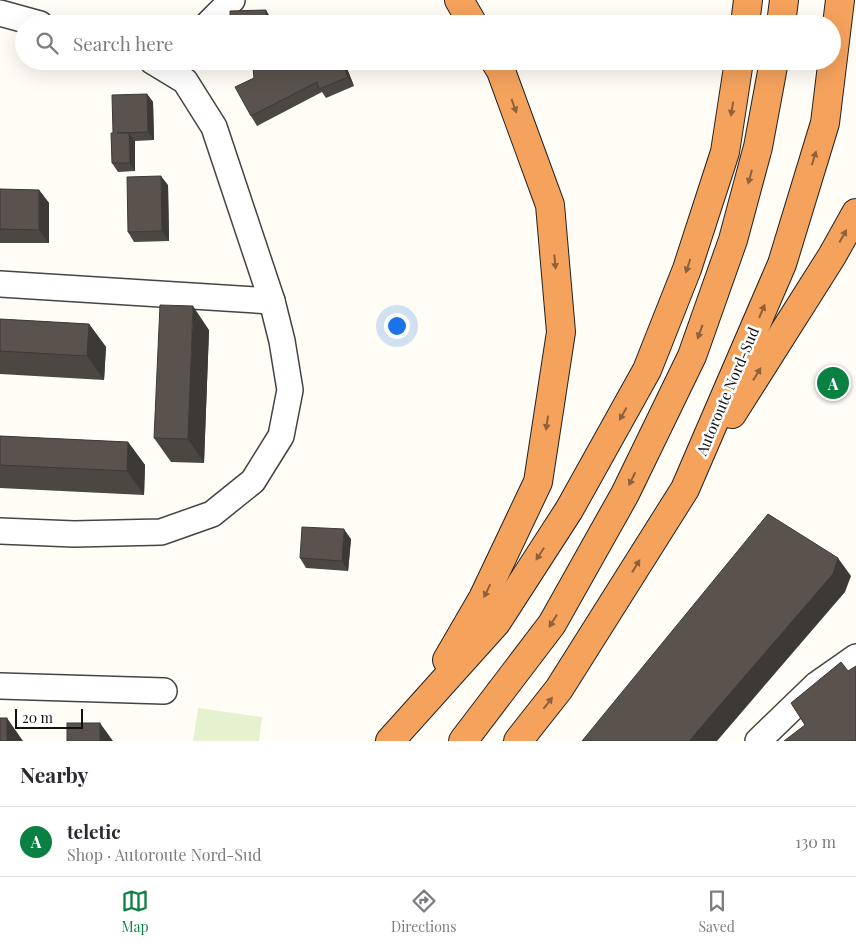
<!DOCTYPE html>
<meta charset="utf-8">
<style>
body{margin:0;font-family:"Playfair Display",serif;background:#f2f2f3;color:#2b2b33}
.scale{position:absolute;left:15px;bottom:12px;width:68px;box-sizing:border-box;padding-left:5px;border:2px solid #111;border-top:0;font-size:14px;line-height:18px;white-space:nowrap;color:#111;-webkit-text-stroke:4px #fff;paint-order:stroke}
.you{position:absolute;left:396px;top:325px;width:18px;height:18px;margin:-12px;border:4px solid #fff;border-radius:50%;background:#1a73e8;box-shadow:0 0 0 8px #1a73e833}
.badge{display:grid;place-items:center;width:32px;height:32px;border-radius:50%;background:#0b8043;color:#fff;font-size:16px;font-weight:700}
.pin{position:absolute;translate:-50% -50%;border:2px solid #fff;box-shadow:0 1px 5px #0006}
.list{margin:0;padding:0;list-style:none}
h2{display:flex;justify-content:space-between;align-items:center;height:65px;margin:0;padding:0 20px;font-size:21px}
h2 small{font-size:16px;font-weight:400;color:#7c7c81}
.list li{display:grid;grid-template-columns:32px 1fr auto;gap:15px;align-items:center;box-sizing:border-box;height:70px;padding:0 20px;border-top:1px solid #e1e1e2}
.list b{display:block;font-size:19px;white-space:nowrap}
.list p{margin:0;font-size:16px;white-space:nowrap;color:#7c7c81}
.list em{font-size:16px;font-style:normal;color:#7c7c81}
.icon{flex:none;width:28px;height:28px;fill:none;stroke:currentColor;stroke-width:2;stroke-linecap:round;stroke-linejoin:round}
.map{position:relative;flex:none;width:856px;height:741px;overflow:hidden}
.search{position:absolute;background:#fff;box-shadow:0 5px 20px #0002;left:15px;right:15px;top:15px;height:55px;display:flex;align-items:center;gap:12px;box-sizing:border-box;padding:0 18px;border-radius:28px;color:#7c7c81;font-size:19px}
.sheet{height:135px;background:#fff}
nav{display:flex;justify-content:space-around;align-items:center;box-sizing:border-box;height:70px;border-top:1px solid #e1e1e2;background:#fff;font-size:14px;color:#7c7c81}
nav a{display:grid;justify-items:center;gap:2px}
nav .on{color:#0b8043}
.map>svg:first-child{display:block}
.pitch{fill:#e6f2cf}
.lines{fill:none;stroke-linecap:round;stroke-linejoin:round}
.minor-casing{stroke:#444;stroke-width:28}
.highway-casing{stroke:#222;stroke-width:30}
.minor{stroke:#fff;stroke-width:25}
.highway{stroke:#f5a25d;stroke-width:28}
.wall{fill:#4d4742}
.shaded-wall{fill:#3f3936}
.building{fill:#5a524d;stroke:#3f3936}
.oneway{fill:#8e613b}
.labels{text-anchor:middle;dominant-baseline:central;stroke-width:5;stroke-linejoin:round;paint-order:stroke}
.street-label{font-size:15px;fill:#111;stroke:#fff}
</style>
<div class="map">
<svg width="856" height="741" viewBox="0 0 856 741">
<rect width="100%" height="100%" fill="#fffdf5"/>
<!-- pitch -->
<polygon class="pitch" points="198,708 262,717 259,741 193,741"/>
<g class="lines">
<defs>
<g id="minor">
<polyline points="0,13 40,24"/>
<polyline points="208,24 232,0"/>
<polyline points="0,284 272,301"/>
<polyline points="0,531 74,534 161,532 212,514 253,481 281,436 290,390 282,341 272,301 214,127 185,81 152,61"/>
<polyline points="0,686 164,691"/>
<polyline points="758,741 816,685 856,657"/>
</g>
<g id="highway">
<polyline points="459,0 473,24"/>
<polyline points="745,24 748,0"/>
<polyline points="781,24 784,0"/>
<polyline points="732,414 832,256 856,213"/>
<polyline points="447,660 483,598 538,482 561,332 550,205 501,71 495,61"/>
<polyline points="390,741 496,623 569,510 647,370 687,269 725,152 739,61"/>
<polyline points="463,741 552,624 625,494 692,356 733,240 758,147 774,61"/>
<polyline points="518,741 559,689 685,489 782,264 825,123 840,0"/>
</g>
</defs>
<!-- minor casing -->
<use href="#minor" class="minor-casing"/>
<!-- highway casing -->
<use href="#highway" class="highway-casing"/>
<!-- minor -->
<use href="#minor" class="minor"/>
<!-- highway -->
<use href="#highway" class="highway"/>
</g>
<!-- wall -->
<g class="wall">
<polygon points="270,61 344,61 354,86 326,98 322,92 257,126 251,116 254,78"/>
<polygon points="147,94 153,102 154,140 135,141 135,171 118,172 112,163 113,133"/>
<polygon points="168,185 169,241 134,242 128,232"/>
<polygon points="0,189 39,190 49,203 49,243 0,243"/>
<polygon points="0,319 89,324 106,347 104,380 0,374"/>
<polygon points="209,330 204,463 171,462 154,438"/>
<polygon points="0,436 128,442 145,465 144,495 0,488"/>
<polygon points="351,539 348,571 306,568 300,558"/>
</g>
<!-- shaded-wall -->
<g class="shaded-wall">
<polygon points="266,10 272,20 273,24 266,24"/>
<polygon points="341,61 344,61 354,86 348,77"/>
<polygon points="147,94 153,102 154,140 148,132"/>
<polygon points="129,133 135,141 135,171 130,163"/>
<polygon points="161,176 168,185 169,241 162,231"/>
<polygon points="39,190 49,203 49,243 39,230"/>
<polygon points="193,306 209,330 204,463 188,439"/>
<polygon points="89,324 106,347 104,380 87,356"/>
<polygon points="128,442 145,465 144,495 127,471"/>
<polygon points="344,529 351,539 348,571 342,561"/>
<polygon points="838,558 851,576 845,592 717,741 689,741"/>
<polygon points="7,718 23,741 7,741"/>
<polygon points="100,723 113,741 100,741"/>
</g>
<!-- building -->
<g class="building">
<polygon points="266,10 266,24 230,24 230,11"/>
<polygon points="270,61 341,61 348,77 319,89 317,82 251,116 235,87 254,78 253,68"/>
<polygon points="147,94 148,132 117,133 129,133 130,163 112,163 111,133 113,133 112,95"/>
<polygon points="161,176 162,231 128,232 127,177"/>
<polygon points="0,189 39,190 39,230 0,229"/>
<polygon points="160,305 193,306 188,439 154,438"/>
<polygon points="0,319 89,324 87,356 0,351"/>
<polygon points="0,436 128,442 127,471 0,465"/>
<polygon points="768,514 838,558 833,574 689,741 582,741"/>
<polygon points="302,527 344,529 342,561 300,558"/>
<polygon points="841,662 848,671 856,666 856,741 784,741 805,725 791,703"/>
<rect x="0" y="718" width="7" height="23"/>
<rect x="67" y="723" width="33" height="18"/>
</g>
<!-- one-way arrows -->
<defs><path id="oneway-solid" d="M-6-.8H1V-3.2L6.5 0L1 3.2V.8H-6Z" transform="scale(1.25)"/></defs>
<g class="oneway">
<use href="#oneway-solid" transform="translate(514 106) rotate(70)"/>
<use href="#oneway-solid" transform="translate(732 109) rotate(99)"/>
<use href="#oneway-solid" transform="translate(814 158) rotate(-73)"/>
<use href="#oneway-solid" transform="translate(750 177) rotate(105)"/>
<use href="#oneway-solid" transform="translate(843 236) rotate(-61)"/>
<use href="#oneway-solid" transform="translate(555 262) rotate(85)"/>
<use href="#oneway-solid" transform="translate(688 266) rotate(109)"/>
<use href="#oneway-solid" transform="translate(762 311) rotate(-67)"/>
<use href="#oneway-solid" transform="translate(700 332) rotate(110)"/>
<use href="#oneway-solid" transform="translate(757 374) rotate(-58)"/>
<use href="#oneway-solid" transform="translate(623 414) rotate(119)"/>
<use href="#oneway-solid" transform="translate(547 423) rotate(98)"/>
<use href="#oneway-solid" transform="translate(632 479) rotate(116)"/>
<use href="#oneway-solid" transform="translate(540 554) rotate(123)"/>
<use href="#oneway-solid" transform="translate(636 566) rotate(-58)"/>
<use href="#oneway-solid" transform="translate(487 591) rotate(116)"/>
<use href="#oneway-solid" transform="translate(553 621) rotate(122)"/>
<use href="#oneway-solid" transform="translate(548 703) rotate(-52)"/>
</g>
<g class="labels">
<!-- street labels -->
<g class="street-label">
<text transform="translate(727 391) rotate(-67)">Autoroute Nord-Sud</text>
</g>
</g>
</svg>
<div class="scale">20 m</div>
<div class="you"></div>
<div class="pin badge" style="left:833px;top:383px">A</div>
<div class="search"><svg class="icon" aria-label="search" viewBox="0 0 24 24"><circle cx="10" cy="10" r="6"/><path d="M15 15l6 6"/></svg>Search here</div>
</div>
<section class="sheet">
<h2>Nearby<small></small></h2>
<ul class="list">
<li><span class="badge">A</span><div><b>teletic</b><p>Shop · Autoroute Nord-Sud</p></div><em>130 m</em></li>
</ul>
</section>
<nav>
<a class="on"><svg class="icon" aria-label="map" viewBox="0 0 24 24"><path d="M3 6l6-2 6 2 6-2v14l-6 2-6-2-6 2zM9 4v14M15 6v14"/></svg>Map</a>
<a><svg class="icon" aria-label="directions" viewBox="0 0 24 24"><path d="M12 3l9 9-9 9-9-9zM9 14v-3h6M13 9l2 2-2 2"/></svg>Directions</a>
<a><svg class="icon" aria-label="saved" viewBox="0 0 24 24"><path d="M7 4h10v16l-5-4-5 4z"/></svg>Saved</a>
</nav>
